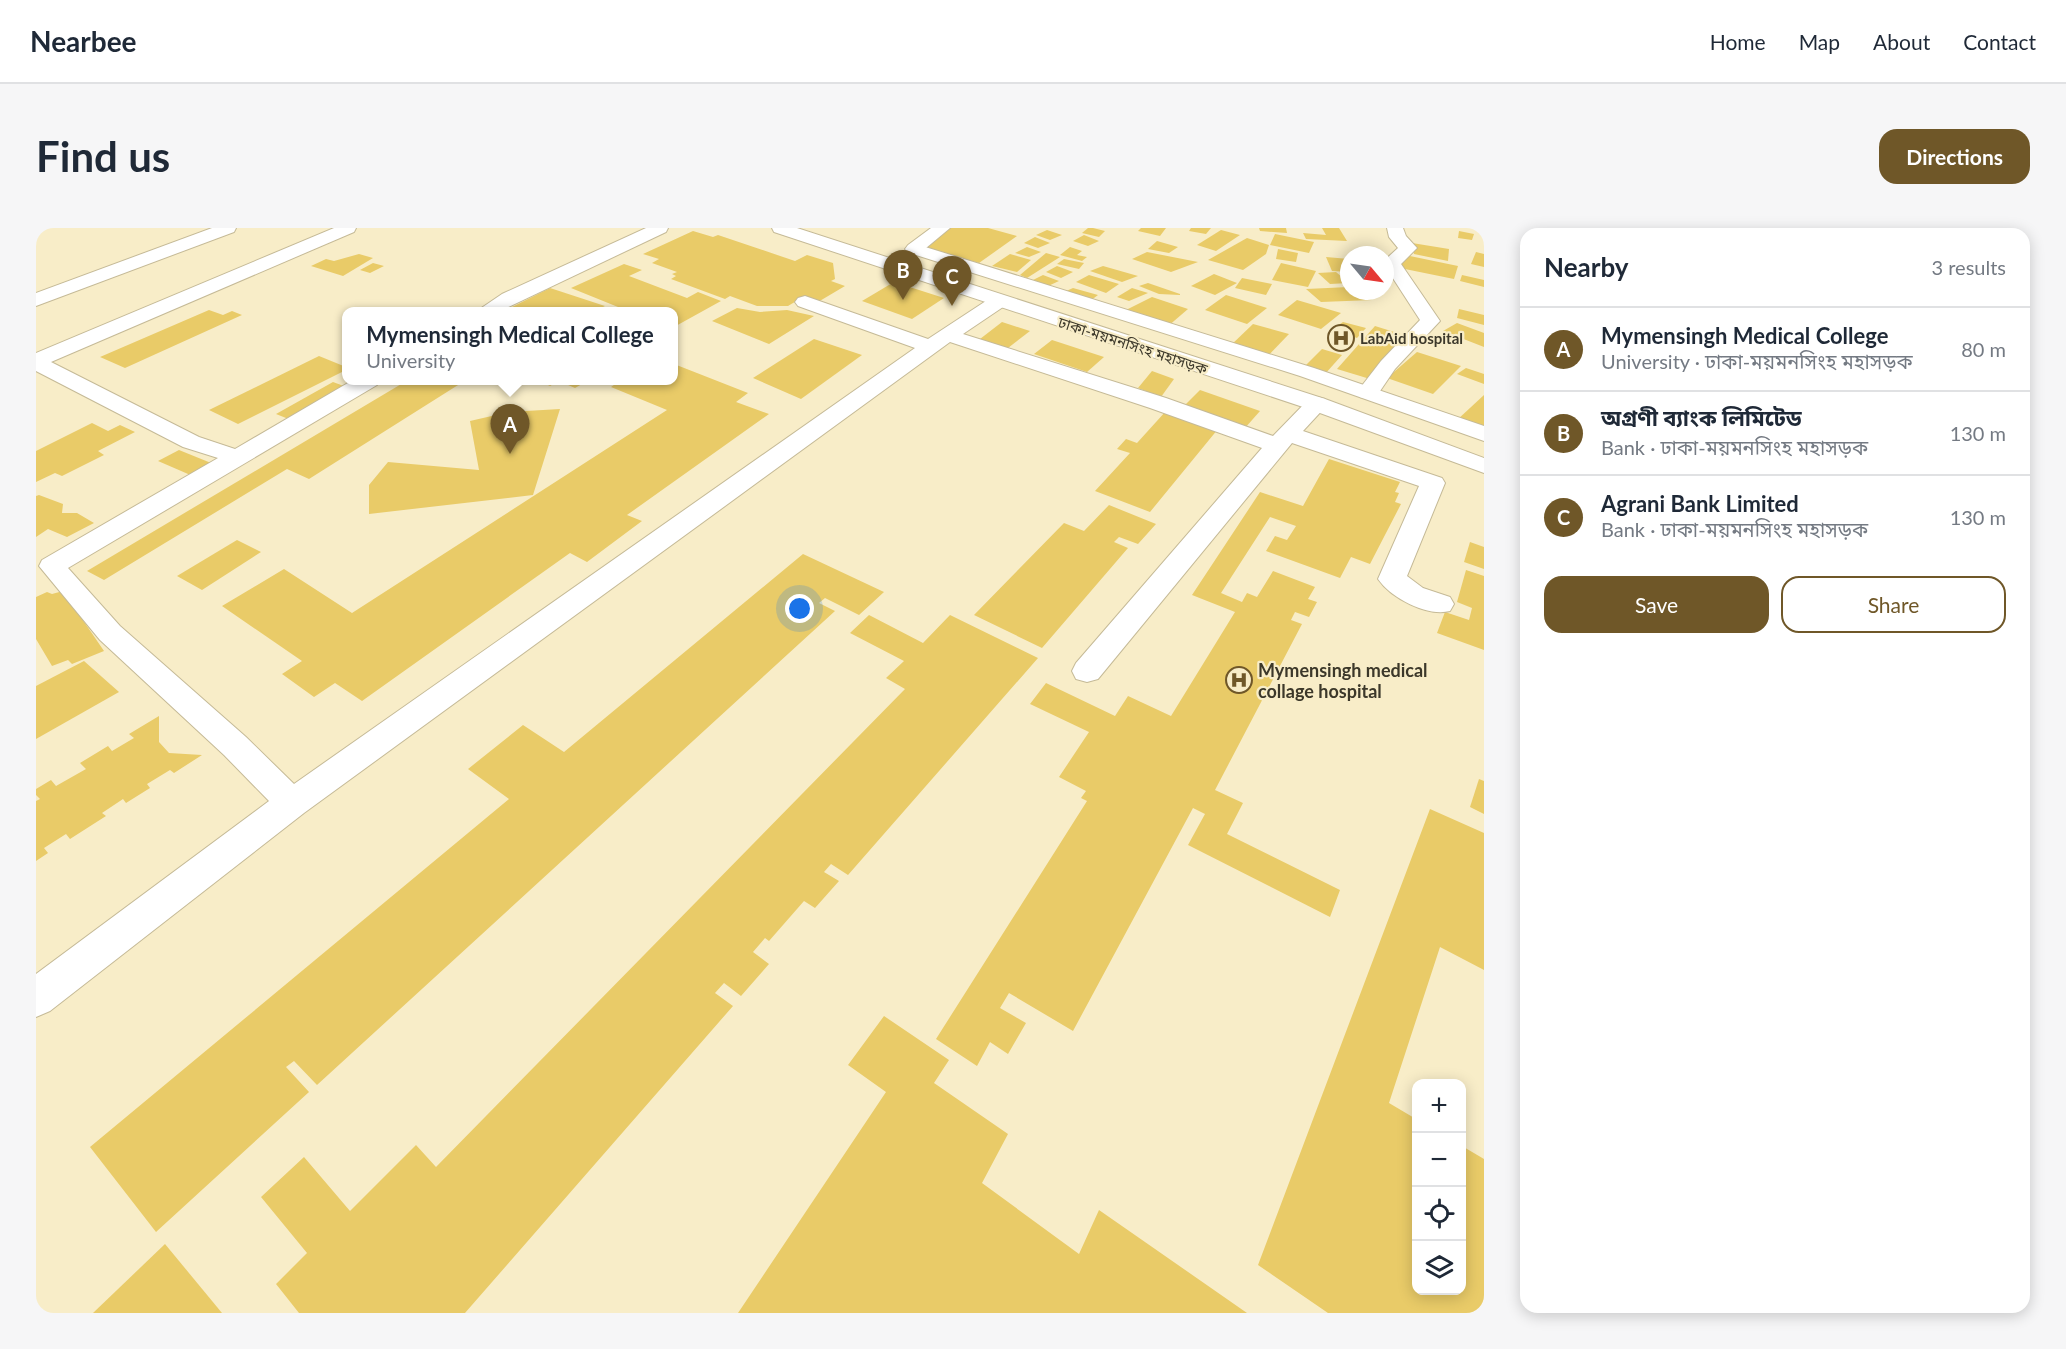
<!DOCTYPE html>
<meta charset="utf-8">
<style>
body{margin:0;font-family:Lato,"Noto Sans Bengali",sans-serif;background:#f6f6f7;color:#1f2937}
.controls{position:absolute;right:18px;bottom:18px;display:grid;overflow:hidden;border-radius:12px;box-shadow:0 3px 15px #0003}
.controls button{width:54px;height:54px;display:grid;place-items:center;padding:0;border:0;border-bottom:2px solid #e0e1e3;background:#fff;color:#1f2937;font:30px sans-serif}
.compass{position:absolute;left:1304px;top:18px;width:54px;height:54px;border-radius:50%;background:#fff;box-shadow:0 3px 15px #0003;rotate:119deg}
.you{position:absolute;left:764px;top:381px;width:21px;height:21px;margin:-15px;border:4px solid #fff;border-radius:50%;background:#1a73e8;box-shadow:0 0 0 9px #1a73e833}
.badge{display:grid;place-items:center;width:39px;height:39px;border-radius:50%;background:#6f5728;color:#fff;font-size:20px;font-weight:700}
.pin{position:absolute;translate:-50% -50px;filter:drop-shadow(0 2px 3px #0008)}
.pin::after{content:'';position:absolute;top:32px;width:21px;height:18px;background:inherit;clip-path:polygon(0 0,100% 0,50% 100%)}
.popup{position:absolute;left:306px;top:79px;width:336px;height:78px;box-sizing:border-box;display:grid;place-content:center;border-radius:12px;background:#fff;filter:drop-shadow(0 2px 4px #0005);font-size:20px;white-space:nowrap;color:#747a83}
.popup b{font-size:22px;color:#1f2937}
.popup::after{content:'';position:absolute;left:50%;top:100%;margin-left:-12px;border:12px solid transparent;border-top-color:#fff}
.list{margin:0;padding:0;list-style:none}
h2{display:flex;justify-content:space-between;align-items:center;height:78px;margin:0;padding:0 24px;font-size:26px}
h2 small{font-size:20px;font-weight:400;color:#747a83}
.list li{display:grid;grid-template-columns:39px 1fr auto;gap:18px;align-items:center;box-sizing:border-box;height:84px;padding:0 24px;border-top:2px solid #e0e1e3}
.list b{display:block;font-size:22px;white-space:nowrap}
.list p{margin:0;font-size:20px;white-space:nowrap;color:#747a83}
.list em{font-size:20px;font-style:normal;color:#747a83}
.actions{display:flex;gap:12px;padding:18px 24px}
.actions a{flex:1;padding:14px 0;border:2px solid #6f5728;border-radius:18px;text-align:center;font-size:21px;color:#6f5728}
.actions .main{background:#6f5728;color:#fff}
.icon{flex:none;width:33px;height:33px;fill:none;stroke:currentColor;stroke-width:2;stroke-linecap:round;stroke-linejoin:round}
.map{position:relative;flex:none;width:1448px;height:1085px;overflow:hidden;border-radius:18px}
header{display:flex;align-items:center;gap:36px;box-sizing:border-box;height:84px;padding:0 30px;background:#fff;border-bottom:2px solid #e0e1e3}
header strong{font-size:28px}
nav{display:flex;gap:33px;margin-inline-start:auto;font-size:21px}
.intro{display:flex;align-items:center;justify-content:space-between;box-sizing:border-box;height:144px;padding:0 36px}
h1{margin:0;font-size:42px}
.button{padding:15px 27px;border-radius:18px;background:#6f5728;color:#fff;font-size:21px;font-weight:700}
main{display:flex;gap:36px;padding:0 36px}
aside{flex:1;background:#fff;border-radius:18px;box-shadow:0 3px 15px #0003}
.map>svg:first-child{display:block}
.building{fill:#e9cb68}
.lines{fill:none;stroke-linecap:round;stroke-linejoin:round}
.minor-casing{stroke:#c5ba97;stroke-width:2}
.major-casing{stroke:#c5ba97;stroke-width:2}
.minor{fill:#fff;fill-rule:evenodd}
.major{fill:#fff;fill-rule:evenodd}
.labels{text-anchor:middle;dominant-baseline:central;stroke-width:4.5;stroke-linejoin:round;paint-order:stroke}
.far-poi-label{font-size:15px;font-weight:bold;fill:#3c382a;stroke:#f8edc8;text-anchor:start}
.far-street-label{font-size:15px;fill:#3c382a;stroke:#f8edc8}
.poi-label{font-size:18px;font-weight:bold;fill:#3c382a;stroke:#f8edc8;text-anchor:start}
</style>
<header>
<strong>Nearbee</strong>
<nav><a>Home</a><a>Map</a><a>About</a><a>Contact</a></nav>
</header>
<div class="intro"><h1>Find us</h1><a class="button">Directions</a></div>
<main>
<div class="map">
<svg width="1448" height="1085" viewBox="0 0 1448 1085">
<rect width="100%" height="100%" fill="#f8edc8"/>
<!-- building -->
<g class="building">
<polygon points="914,0 952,0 981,8 943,35 885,19"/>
<polygon points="1052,0 1057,0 1069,3 1063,9 1046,5"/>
<polygon points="1105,0 1130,0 1124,8 1102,3"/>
<polygon points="1155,0 1175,0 1170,6 1153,3"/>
<polygon points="1223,0 1250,0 1251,5 1224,3"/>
<polygon points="1286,0 1303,0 1311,13 1270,11 1267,5 1290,7"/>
<polygon points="1011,2 1026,7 1014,12 1000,7"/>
<polygon points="1185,2 1204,7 1180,23 1161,17"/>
<polygon points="657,3 677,9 682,7 759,33 771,27 797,35 799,51 795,53 809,58 782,74 767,69 752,78 721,78 694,68 689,71 635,51 640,48 636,46 641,44 616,35 623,31 607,26"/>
<polygon points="1423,3 1438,6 1436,12 1422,10"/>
<polygon points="1239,6 1278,14 1273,25 1234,17"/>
<polygon points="1048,7 1063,13 1052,18 1037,13"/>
<polygon points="999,9 1014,15 1002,20 988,15"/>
<polygon points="1211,10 1233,17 1230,26 1207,42 1172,32"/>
<polygon points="1121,13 1142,19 1133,25 1112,21"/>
<polygon points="1376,15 1413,21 1412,33 1378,26"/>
<polygon points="991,19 1005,24 993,29 979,25"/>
<polygon points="1034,19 1046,23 1041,27 1051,29 1046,33 1024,27"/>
<polygon points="1242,21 1262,25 1260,34 1240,31"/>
<polygon points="1111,24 1162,34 1135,44 1096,31"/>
<polygon points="1440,24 1448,26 1448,39 1435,36"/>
<polygon points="1010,25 1024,29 991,50 984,47"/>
<polygon points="323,26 337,30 307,48 275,38 290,31 298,33"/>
<polygon points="974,26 995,32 981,44 956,38"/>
<polygon points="1369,27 1422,38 1418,51 1364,40"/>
<polygon points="1290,29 1313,31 1313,44 1296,43"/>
<polygon points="1028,31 1048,35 1043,41 1021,36"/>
<polygon points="337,35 348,38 334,45 324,42"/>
<polygon points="1245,35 1280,43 1272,59 1236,52"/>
<polygon points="588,36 606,42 593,48 651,70 662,64 685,73 638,99 638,83 574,83 582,79 535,60"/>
<polygon points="1021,38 1037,44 1025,50 1010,44"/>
<polygon points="1067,38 1102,48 1086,54 1054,43"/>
<polygon points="1300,44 1313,55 1294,56 1282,45"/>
<polygon points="1178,46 1201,55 1179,67 1155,58"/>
<polygon points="1007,47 1023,53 1010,59 995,53"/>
<polygon points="1053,47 1083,56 1070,65 1040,54"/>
<polygon points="1426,47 1448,52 1448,59 1424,53"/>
<polygon points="1206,50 1236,56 1230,67 1199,60"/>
<polygon points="858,54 908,70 876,91 826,73"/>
<polygon points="1112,55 1144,66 1144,67 1123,66 1103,58"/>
<polygon points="1313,59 1313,63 1326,63 1336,72 1285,74 1270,61"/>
<polygon points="514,60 569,78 559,83 468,83"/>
<polygon points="1037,60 1062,67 1054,73 1028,64"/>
<polygon points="1096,60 1112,65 1093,73 1081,69"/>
<polygon points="1190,67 1231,80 1211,96 1169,82"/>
<polygon points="1116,69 1152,81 1131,99 1086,84"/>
<polygon points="1261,72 1305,85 1285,101 1242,87"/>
<polygon points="701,80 724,84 751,82 778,88 733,116 676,93"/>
<polygon points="1423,81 1448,87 1448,97 1421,90"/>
<polygon points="173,82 187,87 196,83 206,87 89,140 64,129"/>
<polygon points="966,94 994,103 972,120 944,111"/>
<polygon points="1307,94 1330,100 1321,110 1297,101"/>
<polygon points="1421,95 1448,105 1448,119 1407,103"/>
<polygon points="1217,96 1253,106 1230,130 1193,119"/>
<polygon points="1339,98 1371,108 1334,151 1301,141"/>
<polygon points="778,111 826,127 765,171 717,150"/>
<polygon points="1016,112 1068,129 1051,144 998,126"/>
<polygon points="1286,121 1306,127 1289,146 1267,140"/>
<polygon points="1381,124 1425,138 1397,166 1351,150"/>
<polygon points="283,128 310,139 310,142 202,196 173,182"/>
<polygon points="638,136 712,165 700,174 733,186 591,287 606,293 551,334 534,325 326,473 299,455 278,469 246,446 266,433 186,378 248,341 316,385 631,182 575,159 585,152 638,152"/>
<polygon points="1430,140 1448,146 1448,156 1421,146"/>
<polygon points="1116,143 1138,151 1125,169 1102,160"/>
<polygon points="372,152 430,152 273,251 251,241 68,352 51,343"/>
<polygon points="502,152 553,152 539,160 523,153 514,158"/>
<polygon points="297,154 316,161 260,194 240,186"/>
<polygon points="1164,162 1224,183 1209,200 1147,179"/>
<polygon points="1448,167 1448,202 1421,192"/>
<polygon points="524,181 497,267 333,286 333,257 352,234 443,242 434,193 473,184"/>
<polygon points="1130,183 1182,201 1114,284 1059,263 1094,225 1081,221 1090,211 1101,215"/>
<polygon points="56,195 72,203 84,197 99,204 62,223 68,227 26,248 19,245 0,254 0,223"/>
<polygon points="143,222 180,237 159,249 122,233"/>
<polygon points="1293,231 1364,254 1359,264 1363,265 1359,274 1365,276 1334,336 1315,329 1304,350 1230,323 1239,308 1251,312 1260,298 1234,289 1185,365 1206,374 1211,365 1221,369 1237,343 1279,359 1272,371 1281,374 1273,389 1259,384 1255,392 1266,396 1179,562 1207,575 1191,606 1304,662 1294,689 1152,617 1169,586 1157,580 1037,803 973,765 964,780 990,795 972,826 954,814 941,838 900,811 1051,573 1045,570 1050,563 1023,549 1053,504 994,476 1010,455 1079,488 1092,468 1135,488 1199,384 1156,367 1224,264 1267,278"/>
<polygon points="3,267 27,276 26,285 41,285 58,295 31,309 12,301 0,309 0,268"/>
<polygon points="1073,277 1120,296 1102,316 1083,309 1078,314 1092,320 1006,420 938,387 1028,295 1048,303"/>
<polygon points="201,312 225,324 166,362 141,348"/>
<polygon points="1434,314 1448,319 1448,341 1428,334"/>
<polygon points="767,326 848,364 823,387 789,370 783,375 799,383 281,857 258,833 250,839 273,864 120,1004 54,919 473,571 432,541 487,497 528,524"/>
<polygon points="1430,342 1448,348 1448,422 1401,405 1409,384 1433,392 1436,380 1421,374"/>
<polygon points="27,363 68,423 36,436 32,432 16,438 0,411 0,369 11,364 16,366"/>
<polygon points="833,387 887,415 914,387 1002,430 812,647 795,636 788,644 803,653 779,680 768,673 733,713 729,710 717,724 733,736 705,768 688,755 679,765 697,778 429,1085 263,1085 240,1056 271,1025 225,969 268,929 314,983 380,917 400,939 869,461 850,450 868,433 814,405"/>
<polygon points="48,433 83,464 0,511 0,458"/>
<polygon points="123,488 123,514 133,525 166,527 138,545 134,542 111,556 114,560 90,575 87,571 66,585 70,588 34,611 30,606 8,620 12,625 0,633 0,573 4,571 0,567 0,561 15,552 20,558 50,541 44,535 72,518 76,523 98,510 93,506"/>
<polygon points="1443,551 1448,553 1448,586 1434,579"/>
<polygon points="1394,581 1448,605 1448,742 1404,719 1353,875 1380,891 1380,1062 1426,1062 1426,918 1448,931 1448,1085 1292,1085 1222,1037"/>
<polygon points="848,788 913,832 898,855 972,906 946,955 1043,1026 1063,982 1211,1085 702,1085 850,864 812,837"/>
<polygon points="129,1016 186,1085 57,1085"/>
</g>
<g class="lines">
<defs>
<g id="minor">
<polygon points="176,0 200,0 198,4 0,78 0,65"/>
<path d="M298,0h22l-2,4 -303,130 148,75 36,12 118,-69h26l-2,5 -309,183 52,58 126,111 48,47 621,-436 -117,-42 -3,-4 3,-4 7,-2 123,43 64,-42h14l2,4 -2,4 -43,29 203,64 107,38 36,-37 8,-2 8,2 3,5 -25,27 139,47 3,5 -38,93 16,12 27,9 4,7 -4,7c-23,6 -59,-13 -72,-32l41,-93 -127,-43 -194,236 -11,3 -11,-3 -4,-8 4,-8 186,-215 -112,-40 -200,-66 -646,471 -254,198 -14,6v-43l233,-173 -45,-46 -124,-115 -61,-74 3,-6 176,-102 -35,-11 -147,-76v-18z"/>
<polygon points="610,0 632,0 630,4 464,83 441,83 466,66"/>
<polygon points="895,0 914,0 884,25 872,25 869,21 872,17"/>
<polygon points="1351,0 1367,0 1370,8 1381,20 1365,36 1404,93 1359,141 1340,169 1332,171 1324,169 1321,164 1345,133 1384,92 1349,38 1350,31 1362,20 1353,9"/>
</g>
<g id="major">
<polygon points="736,0 761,0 1289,171 1448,230 1448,245 1273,181 738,4"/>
<polygon points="886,18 1278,140 1448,198 1448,213 1264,148 880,27 877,23 880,19"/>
</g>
</defs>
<!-- minor casing -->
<use href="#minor" class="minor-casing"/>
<!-- major casing -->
<use href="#major" class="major-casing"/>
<!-- minor -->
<use href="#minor" class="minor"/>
<!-- major -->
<use href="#major" class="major"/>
</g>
<!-- icons -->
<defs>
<symbol id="hospital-ring" viewBox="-11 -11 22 22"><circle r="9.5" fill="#f8edc8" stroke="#6f5728" stroke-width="1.5"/><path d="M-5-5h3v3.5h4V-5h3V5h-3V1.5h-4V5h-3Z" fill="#6f5728"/></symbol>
</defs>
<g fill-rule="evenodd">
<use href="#hospital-ring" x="1290" y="95" width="30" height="30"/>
<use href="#hospital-ring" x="1188" y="437" width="30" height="30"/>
</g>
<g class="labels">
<!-- far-poi labels -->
<g class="far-poi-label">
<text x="1324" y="110">LabAid hospital</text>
</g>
<!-- far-street labels -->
<g class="far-street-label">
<text transform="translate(1097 117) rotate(18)">ঢাকা-ময়মনসিংহ মহাসড়ক</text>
</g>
<!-- poi labels -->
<g class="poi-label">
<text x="1222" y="442">Mymensingh medical<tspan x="1222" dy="21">collage hospital</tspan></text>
</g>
</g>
</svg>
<div class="controls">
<button>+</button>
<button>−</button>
<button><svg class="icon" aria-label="locate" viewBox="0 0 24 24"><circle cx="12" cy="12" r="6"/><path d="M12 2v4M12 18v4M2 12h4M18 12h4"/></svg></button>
<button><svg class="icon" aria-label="layers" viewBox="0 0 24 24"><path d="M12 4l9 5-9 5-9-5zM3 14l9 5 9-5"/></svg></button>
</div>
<svg class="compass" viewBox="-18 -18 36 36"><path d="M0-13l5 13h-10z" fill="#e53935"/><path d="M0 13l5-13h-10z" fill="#747a83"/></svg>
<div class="you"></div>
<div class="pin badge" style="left:474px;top:226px">A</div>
<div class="popup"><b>Mymensingh Medical College</b>University</div>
<div class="pin badge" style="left:867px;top:72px">B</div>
<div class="pin badge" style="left:916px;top:78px">C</div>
</div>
<aside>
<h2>Nearby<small>3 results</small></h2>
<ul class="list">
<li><span class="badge">A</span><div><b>Mymensingh Medical College</b><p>University · ঢাকা-ময়মনসিংহ মহাসড়ক</p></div><em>80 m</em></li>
<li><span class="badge">B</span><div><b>অগ্রণী ব্যাংক লিমিটেড</b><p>Bank · ঢাকা-ময়মনসিংহ মহাসড়ক</p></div><em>130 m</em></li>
<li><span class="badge">C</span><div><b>Agrani Bank Limited</b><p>Bank · ঢাকা-ময়মনসিংহ মহাসড়ক</p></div><em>130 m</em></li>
</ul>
<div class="actions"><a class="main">Save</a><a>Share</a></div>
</aside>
</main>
